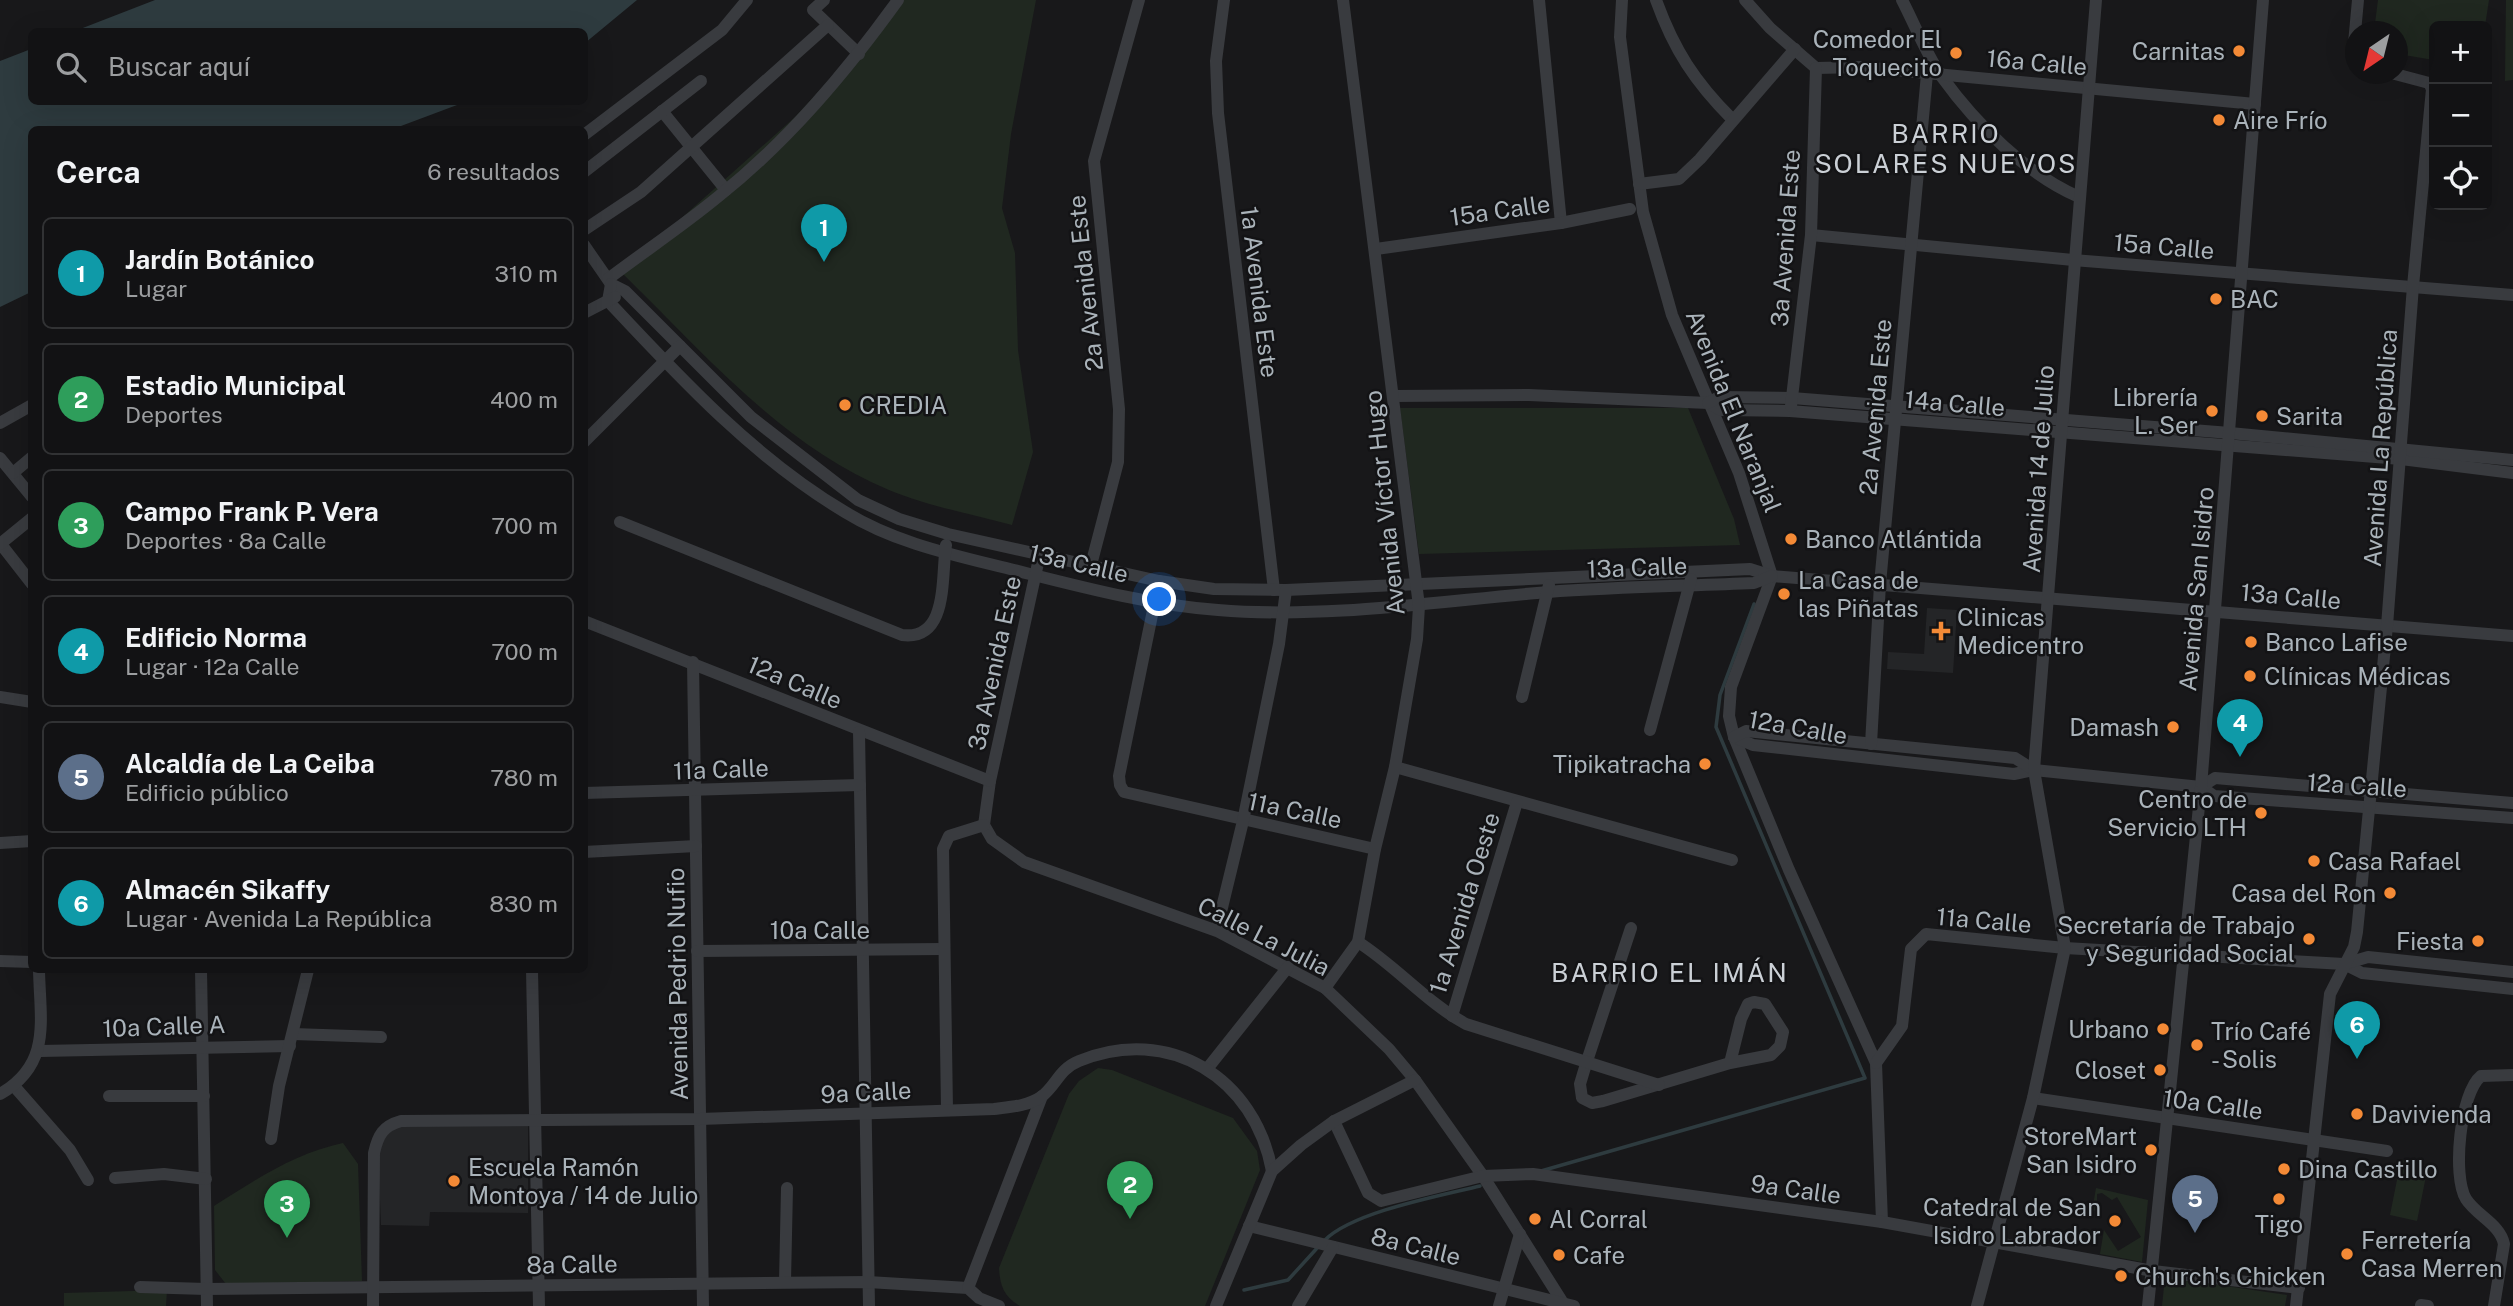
<!DOCTYPE html>
<html lang="es">
<meta charset="utf-8">
<style>
body{margin:0;font-family:"Public Sans",sans-serif;background:#1f2022;color:#f1f3f6}
.controls{position:absolute;right:21px;top:21px;display:grid;overflow:hidden;border-radius:10px;box-shadow:0 7px 28px #0002}
.controls button{width:63px;height:63px;display:grid;place-items:center;padding:0;border:0;border-bottom:2px solid #313234;background:#121214;color:#f1f3f6;font:35px sans-serif}
.compass{position:absolute;left:2345px;top:21px;width:63px;height:63px;border-radius:50%;background:#121214;box-shadow:0 7px 28px #0002;rotate:215deg}
.you{position:absolute;left:1160px;top:600px;width:24px;height:24px;margin:-18px;border:5px solid #fff;border-radius:50%;background:#1a73e8;box-shadow:0 0 0 10px #1a73e833}
.badge{display:grid;place-items:center;width:46px;height:46px;border-radius:50%;background:#ea580c;color:#fff;font-size:23px;font-weight:700}
.pin{position:absolute;translate:-50% -58px;filter:drop-shadow(0 2px 4px #0008)}
.pin::after{content:'';position:absolute;top:37px;width:24px;height:21px;background:inherit;clip-path:polygon(0 0,100% 0,50% 100%)}
.list{margin:0;padding:0;list-style:none}
h2{display:flex;justify-content:space-between;align-items:center;height:91px;margin:0;padding:0 28px;font-size:30px}
h2 small{font-size:23px;font-weight:400;color:#9c9ea0}
.list li{display:grid;grid-template-columns:46px 1fr auto;gap:21px;align-items:center;box-sizing:border-box;height:112px;margin:0 14px 14px;padding:0 14px;border:2px solid #313234;border-radius:10px}
.list b{display:block;font-size:26px;white-space:nowrap}
.list p{margin:0;font-size:23px;white-space:nowrap;color:#9c9ea0}
.list em{font-size:23px;font-style:normal;color:#9c9ea0}
.icon{flex:none;width:38px;height:38px;fill:none;stroke:currentColor;stroke-width:2;stroke-linecap:round;stroke-linejoin:round}
.map{position:relative;flex:none;width:2513px;height:1306px;overflow:hidden}
.search{position:absolute;background:#121214;box-shadow:0 7px 28px #0002;left:28px;top:28px;width:560px;height:77px;display:flex;align-items:center;gap:18px;box-sizing:border-box;padding:0 24px;border-radius:10px;color:#9c9ea0;font-size:26px}
.panel{position:absolute;background:#121214;box-shadow:0 7px 28px #0002;left:28px;top:126px;width:560px;height:847px;border-radius:10px}
.map>svg:first-child{display:block}
.built{fill:#242527}
.green{fill:#202820}
.water{fill:#2e3b3f}
.lines{fill:none;stroke-linecap:round;stroke-linejoin:round}
.stream{stroke:#2e3b3f;stroke-width:3.5}
.minor{stroke:#393b3f;stroke-width:12}
.poi-dot{fill:#f48a36;stroke:#131315;stroke-width:2.5}
.labels{text-anchor:middle;dominant-baseline:central;stroke-width:5;stroke-linejoin:round;paint-order:stroke}
.poi-label{font-size:24px;fill:#aab3ba;stroke:#131315;text-anchor:start}
.street-label{font-size:24px;fill:#aab3ba;stroke:#131315}
.neighbourhood-label{font-size:26px;letter-spacing:2px;fill:#cbd0d6;stroke:#131315}
</style>
<div class="map">
<svg width="2513" height="1306" viewBox="0 0 2513 1306">
<rect width="100%" height="100%" fill="#18181a"/>
<!-- built -->
<g class="built">
<polygon points="1927,608 1957,610 1953,673 1887,669 1888,652 1924,654"/>
<polygon points="528,1123 528,1213 430,1212 429,1226 381,1225 378,1150 386,1132 392,1127"/>
</g>
<!-- green -->
<g class="green">
<path d="M903,0h133l-25,134 -9,74 13,45 3,97 15,102 -21,73c-40,-11 -85,-19 -123,-35 -107,-44 -187,-139 -268,-218l174,-155z"/>
<polygon points="2378,0 2489,0 2485,26 2434,26 2434,60 2398,54 2398,32 2374,31"/>
<polygon points="2506,0 2513,0 2513,80 2505,81"/>
<polygon points="1400,408 1688,408 1734,519 1740,545 1419,554"/>
<path d="M1098,1068l14,2 121,48 24,33 3,19 -55,136h-185c-16,-9 -20,-20 -21,-38l70,-174 10,-13z"/>
<path d="M343,1143l15,21 4,117 -136,3 -11,-14 -1,-64c41,-26 81,-53 129,-63z"/>
<polygon points="2401,1160 2428,1166 2417,1221 2390,1215"/>
<polygon points="2096,1188 2148,1200 2142,1262 2100,1254 2104,1230 2118,1251 2141,1237 2117,1197 2112,1200 2102,1193 2097,1194 2097,1209 2092,1212"/>
<polygon points="2165,1277 2287,1295 2285,1306 2162,1306"/>
<polygon points="167,1290 166,1306 64,1306 64,1293"/>
</g>
<!-- water -->
<g class="water">
<polygon points="155,0 637,0 585,43 584,32 75,31"/>
<polygon points="31,49 32,102 465,102 393,129 32,130 31,292 0,307 0,61"/>
</g>
<g class="lines">
<!-- stream -->
<g class="stream">
<polyline points="1541,1171 1865,1078 1716,727 1720,695 1754,604"/>
<path d="M1325,1240c28,-28 114,-44 155,-54"/>
<polyline points="1244,1290 1288,1280 1319,1246"/>
</g>
<!-- minor -->
<g class="minor">
<polyline points="824,0 813,10 859,54"/>
<polyline points="1224,0 1216,61 1218,113 1274,590"/>
<polyline points="1539,0 1561,223"/>
<polyline points="1622,0 1620,37 1643,212 1672,315 1739,473 1772,576 1731,687 1729,716 1734,737 1789,870 1876,1063 1882,1222"/>
<path d="M1656,0c18,50 39,82 76,119"/>
<polyline points="1745,0 1770,28 1816,68"/>
<path d="M1902,0c13,25 24,54 40,77 34,47 84,97 137,120"/>
<polyline points="2356,61 2353,54 2358,0"/>
<polyline points="1816,68 1862,67 2255,104"/>
<polyline points="662,111 726,190"/>
<polyline points="584,135 722,30 747,0"/>
<polyline points="584,172 701,81"/>
<polyline points="1639,184 1679,179 1700,159 1795,49"/>
<polyline points="584,230 641,192 828,25"/>
<polyline points="1811,235 2073,260 2513,295"/>
<polyline points="584,245 611,284 625,291 751,417 858,500 899,519 948,534 1159,581 1214,589 1286,590 1750,569 1772,576 2513,636"/>
<polyline points="1376,249 1561,223 1630,209"/>
<path d="M608,279c37,-28 76,-54 111,-83 70,-56 127,-124 179,-196"/>
<path d="M611,284l-3,17c72,77 146,157 237,211 50,31 109,43 165,57 68,17 138,36 208,41 110,9 221,-9 330,-18 68,-5 138,-6 206,-9l18,-7"/>
<polyline points="584,313 615,297"/>
<polyline points="1394,396 1529,395 1708,403 1721,410 1790,411 2401,459 2513,473"/>
<polyline points="1708,403 1719,397 1792,398 2230,433 2513,460"/>
<polyline points="1791,406 1811,235 1816,68"/>
<polyline points="0,423 32,405"/>
<polyline points="584,442 680,346"/>
<polyline points="0,458 32,497"/>
<polyline points="13,473 32,457"/>
<path d="M620,522l282,113c47,6 39,-58 44,-90"/>
<polyline points="0,543 32,584"/>
<polyline points="0,544 32,518"/>
<polyline points="1040,554 990,781 984,825 992,839 1024,862 1217,931 1325,988 1389,1049 1415,1080 1483,1176 1563,1303"/>
<polyline points="1091,565 1118,462 1119,409 1094,161 1139,0"/>
<polyline points="1159,581 1119,776 1120,785 1124,792 1375,849"/>
<polyline points="584,621 990,781"/>
<polyline points="693,662 703,1306"/>
<polyline points="0,697 32,702"/>
<polyline points="1522,697 1549,585"/>
<polyline points="1650,730 1691,579"/>
<polyline points="859,732 869,1306"/>
<polyline points="1734,737 1753,745 2014,774 2034,770 2201,787 2214,796 2513,818"/>
<polyline points="1734,737 1746,731 2015,758 2034,770"/>
<polyline points="1871,744 1880,584 1927,74"/>
<polyline points="1395,767 1732,860"/>
<polyline points="2201,787 2215,778 2513,803"/>
<polyline points="584,793 860,785"/>
<polyline points="0,843 32,841"/>
<polyline points="584,852 696,846"/>
<polyline points="1218,924 1243,821 1279,644 1286,590"/>
<polyline points="1631,928 1586,1064 1580,1084 1582,1098 1592,1103 1603,1101 1730,1063 1771,1055 1780,1046 1783,1032 1765,1004 1754,1002 1748,1004 1741,1019 1730,1063"/>
<path d="M1358,942c38,24 69,61 108,82l193,61"/>
<polyline points="697,951 943,949"/>
<polyline points="0,961 32,962"/>
<polyline points="2344,964 2362,973 2513,989"/>
<polyline points="201,970 207,1306"/>
<polyline points="532,970 539,1306"/>
<polyline points="1325,988 1358,942 1375,849 1395,767 1417,639 1419,606 1343,0"/>
<polyline points="1452,1016 1517,802"/>
<polyline points="293,1034 381,1037"/>
<polyline points="40,1051 290,1046"/>
<polyline points="1876,1063 1902,1026 1911,949 1926,934 2065,948 2344,964 2368,957 2513,972"/>
<polyline points="1207,1069 1288,967"/>
<polyline points="14,1086 70,1150 88,1180"/>
<path d="M0,1094c52,-30 40,-73 39,-124"/>
<polyline points="109,1096 204,1096"/>
<polyline points="2033,1098 2387,1151"/>
<polyline points="947,1109 943,849 949,836 984,825"/>
<polyline points="1334,1121 1368,1193 1381,1201 1483,1176 1533,1174 1882,1222 2153,1271 2299,1288"/>
<polyline points="271,1139 279,1086 308,970"/>
<polyline points="115,1178 164,1174 206,1179"/>
<polyline points="1249,1226 1574,1306"/>
<polyline points="785,1282 787,1188"/>
<polyline points="140,1287 206,1289 868,1282 968,1288 979,1298 999,1306"/>
<polyline points="968,1288 1042,1096"/>
<polyline points="2421,1305 2428,1306"/>
<path d="M373,1306l1,-153c4,-18 9,-27 27,-32l299,-2 294,-10c16,-2 34,-3 47,-12 15,-11 18,-28 38,-36 90,-37 176,17 193,110"/>
<polyline points="1216,1306 1272,1171 1301,1145 1334,1121 1415,1080"/>
<polyline points="1298,1306 1333,1247"/>
<polyline points="1499,1306 1520,1234"/>
<polyline points="1977,1306 2033,1098 2065,948 2034,770 2096,0"/>
<polyline points="2148,1306 2201,787 2263,0"/>
<polyline points="2296,1306 2330,994 2354,947 2357,932 2387,626 2413,286 2432,89 2429,83 2395,74"/>
<path d="M2494,1306l10,-62c-4,-20 -27,-28 -38,-45 -14,-23 -6,-106 15,-123l32,-1"/>
</g>
</g>
<!-- markers -->
<g class="poi-dot">
<circle cx="2239" cy="51" r="7"/>
<circle cx="1956" cy="53" r="7"/>
<circle cx="2219" cy="120" r="7"/>
<circle cx="2216" cy="299" r="7"/>
<circle cx="845" cy="405" r="7"/>
<circle cx="2212" cy="411" r="7"/>
<circle cx="2262" cy="416" r="7"/>
<circle cx="1791" cy="539" r="7"/>
<circle cx="1784" cy="594" r="7"/>
<path d="M1937.5 620.5h7v7h7v7h-7v7h-7v-7h-7v-7h7z"/>
<circle cx="2251" cy="642" r="7"/>
<circle cx="2250" cy="676" r="7"/>
<circle cx="2173" cy="727" r="7"/>
<circle cx="1705" cy="764" r="7"/>
<circle cx="2261" cy="813" r="7"/>
<circle cx="2314" cy="861" r="7"/>
<circle cx="2390" cy="893" r="7"/>
<circle cx="2309" cy="939" r="7"/>
<circle cx="2478" cy="941" r="7"/>
<circle cx="2163" cy="1029" r="7"/>
<circle cx="2197" cy="1045" r="7"/>
<circle cx="2160" cy="1070" r="7"/>
<circle cx="2357" cy="1114" r="7"/>
<circle cx="2151" cy="1150" r="7"/>
<circle cx="2284" cy="1169" r="7"/>
<circle cx="454" cy="1181" r="7"/>
<circle cx="2279" cy="1199" r="7"/>
<circle cx="1535" cy="1219" r="7"/>
<circle cx="2115" cy="1221" r="7"/>
<circle cx="2347" cy="1254" r="7"/>
<circle cx="1559" cy="1255" r="7"/>
<circle cx="2121" cy="1276" r="7"/>
</g>
<g class="labels">
<!-- poi labels -->
<g class="poi-label">
<text x="1942" y="39" text-anchor="end">Comedor El<tspan x="1942" dy="28">Toquecito</tspan></text>
<text x="2225" y="51" text-anchor="end">Carnitas</text>
<text x="2233" y="120">Aire Frío</text>
<text x="2230" y="299">BAC</text>
<text x="2198" y="397" text-anchor="end">Librería<tspan x="2198" dy="28">L. Ser</tspan></text>
<text x="859" y="405">CREDIA</text>
<text x="2276" y="416">Sarita</text>
<text x="1805" y="539">Banco Atlántida</text>
<text x="1798" y="580">La Casa de<tspan x="1798" dy="28">las Piñatas</tspan></text>
<text x="1957" y="617">Clinicas<tspan x="1957" dy="28">Medicentro</tspan></text>
<text x="2265" y="642">Banco Lafise</text>
<text x="2264" y="676">Clínicas Médicas</text>
<text x="2159" y="727" text-anchor="end">Damash</text>
<text x="1691" y="764" text-anchor="end">Tipikatracha</text>
<text x="2247" y="799" text-anchor="end">Centro de<tspan x="2247" dy="28">Servicio LTH</tspan></text>
<text x="2328" y="861">Casa Rafael</text>
<text x="2376" y="893" text-anchor="end">Casa del Ron</text>
<text x="2295" y="925" text-anchor="end">Secretaría de Trabajo<tspan x="2295" dy="28">y Seguridad Social</tspan></text>
<text x="2464" y="941" text-anchor="end">Fiesta</text>
<text x="2149" y="1029" text-anchor="end">Urbano</text>
<text x="2211" y="1031">Trío Café<tspan x="2211" dy="28">- Solis</tspan></text>
<text x="2146" y="1070" text-anchor="end">Closet</text>
<text x="2371" y="1114">Davivienda</text>
<text x="2137" y="1136" text-anchor="end">StoreMart<tspan x="2137" dy="28">San Isidro</tspan></text>
<text x="468" y="1167">Escuela Ramón<tspan x="468" dy="28">Montoya / 14 de Julio</tspan></text>
<text x="2298" y="1169">Dina Castillo</text>
<text x="2101" y="1207" text-anchor="end">Catedral de San<tspan x="2101" dy="28">Isidro Labrador</tspan></text>
<text x="1549" y="1219">Al Corral</text>
<text x="2279" y="1224" text-anchor="middle">Tigo</text>
<text x="2361" y="1240">Ferretería<tspan x="2361" dy="28">Casa Merren</tspan></text>
<text x="1573" y="1255">Cafe</text>
<text x="2135" y="1276">Church's Chicken</text>
</g>
<!-- street labels -->
<g class="street-label">
<text transform="translate(2037 62) rotate(5)">16a Calle</text>
<text transform="translate(1500 210) rotate(-8)">15a Calle</text>
<text transform="translate(1785 238) rotate(-86)">3a Avenida Este</text>
<text transform="translate(2164 246) rotate(5)">15a Calle</text>
<text transform="translate(1085 283) rotate(-96)">2a Avenida Este</text>
<text transform="translate(1260 292) rotate(83)">1a Avenida Este</text>
<text transform="translate(1955 403) rotate(5)">14a Calle</text>
<text transform="translate(1875 407) rotate(-85)">2a Avenida Este</text>
<text transform="translate(1734 411) rotate(68)">Avenida El Naranjal</text>
<text transform="translate(2380 448) rotate(-86)">Avenida La República</text>
<text transform="translate(2038 469) rotate(-86)">Avenida 14 de Julio</text>
<text transform="translate(1384 503) rotate(-96)">Avenida Víctor Hugo</text>
<text transform="translate(1079 563) rotate(13)">13a Calle</text>
<text transform="translate(1637 567) rotate(-2)">13a Calle</text>
<text transform="translate(2196 589) rotate(-85)">Avenida San Isidro</text>
<text transform="translate(2291 596) rotate(5)">13a Calle</text>
<text transform="translate(994 663) rotate(-78)">3a Avenida Este</text>
<text transform="translate(795 682) rotate(23)">12a Calle</text>
<text transform="translate(1798 727) rotate(10)">12a Calle</text>
<text transform="translate(721 769) rotate(-2)">11a Calle</text>
<text transform="translate(2357 785) rotate(4)">12a Calle</text>
<text transform="translate(1295 810) rotate(12)">11a Calle</text>
<text transform="translate(1464 903) rotate(-73)">1a Avenida Oeste</text>
<text transform="translate(1984 920) rotate(5)">11a Calle</text>
<text x="820" y="930">10a Calle</text>
<text transform="translate(1264 936) rotate(27)">Calle La Julia</text>
<text transform="translate(677 984) rotate(-91)">Avenida Pedrio Nufio</text>
<text transform="translate(164 1026) rotate(-2)">10a Calle A</text>
<text transform="translate(866 1092) rotate(-3)">9a Calle</text>
<text transform="translate(2213 1104) rotate(8)">10a Calle</text>
<text transform="translate(1796 1189) rotate(8)">9a Calle</text>
<text transform="translate(1416 1246) rotate(14)">8a Calle</text>
<text transform="translate(572 1264) rotate(-1)">8a Calle</text>
</g>
<!-- neighbourhood labels -->
<g class="neighbourhood-label">
<text x="1946" y="133">BARRIO<tspan x="1946" dy="30">SOLARES NUEVOS</tspan></text>
<text x="1670" y="972">BARRIO EL IMÁN</text>
</g>
</g>
</svg>
<div class="controls">
<button>+</button>
<button>−</button>
<button><svg class="icon" aria-label="locate" viewBox="0 0 24 24"><circle cx="12" cy="12" r="6"/><path d="M12 2v4M12 18v4M2 12h4M18 12h4"/></svg></button>
</div>
<svg class="compass" viewBox="-18 -18 36 36"><path d="M0-13l5 13h-10z" fill="#e53935"/><path d="M0 13l5-13h-10z" fill="#9c9ea0"/></svg>
<div class="you"></div>
<div class="pin badge" style="left:824px;top:262px;background:#0f9aa8">1</div>
<div class="pin badge" style="left:1130px;top:1219px;background:#2e9e5b">2</div>
<div class="pin badge" style="left:287px;top:1238px;background:#2e9e5b">3</div>
<div class="pin badge" style="left:2240px;top:757px;background:#0f9aa8">4</div>
<div class="pin badge" style="left:2195px;top:1233px;background:#5c6f8a">5</div>
<div class="pin badge" style="left:2357px;top:1059px;background:#0f9aa8">6</div>
<div class="search"><svg class="icon" aria-label="search" viewBox="0 0 24 24"><circle cx="10" cy="10" r="6"/><path d="M15 15l6 6"/></svg>Buscar aquí</div>
<section class="panel">
<h2>Cerca<small>6 resultados</small></h2>
<ul class="list">
<li><span class="badge" style="background:#0f9aa8">1</span><div><b>Jardín Botánico</b><p>Lugar</p></div><em>310 m</em></li>
<li><span class="badge" style="background:#2e9e5b">2</span><div><b>Estadio Municipal</b><p>Deportes</p></div><em>400 m</em></li>
<li><span class="badge" style="background:#2e9e5b">3</span><div><b>Campo Frank P. Vera</b><p>Deportes · 8a Calle</p></div><em>700 m</em></li>
<li><span class="badge" style="background:#0f9aa8">4</span><div><b>Edificio Norma</b><p>Lugar · 12a Calle</p></div><em>700 m</em></li>
<li><span class="badge" style="background:#5c6f8a">5</span><div><b>Alcaldía de La Ceiba</b><p>Edificio público</p></div><em>780 m</em></li>
<li><span class="badge" style="background:#0f9aa8">6</span><div><b>Almacén Sikaffy</b><p>Lugar · Avenida La República</p></div><em>830 m</em></li>
</ul>
</section>
</div>
